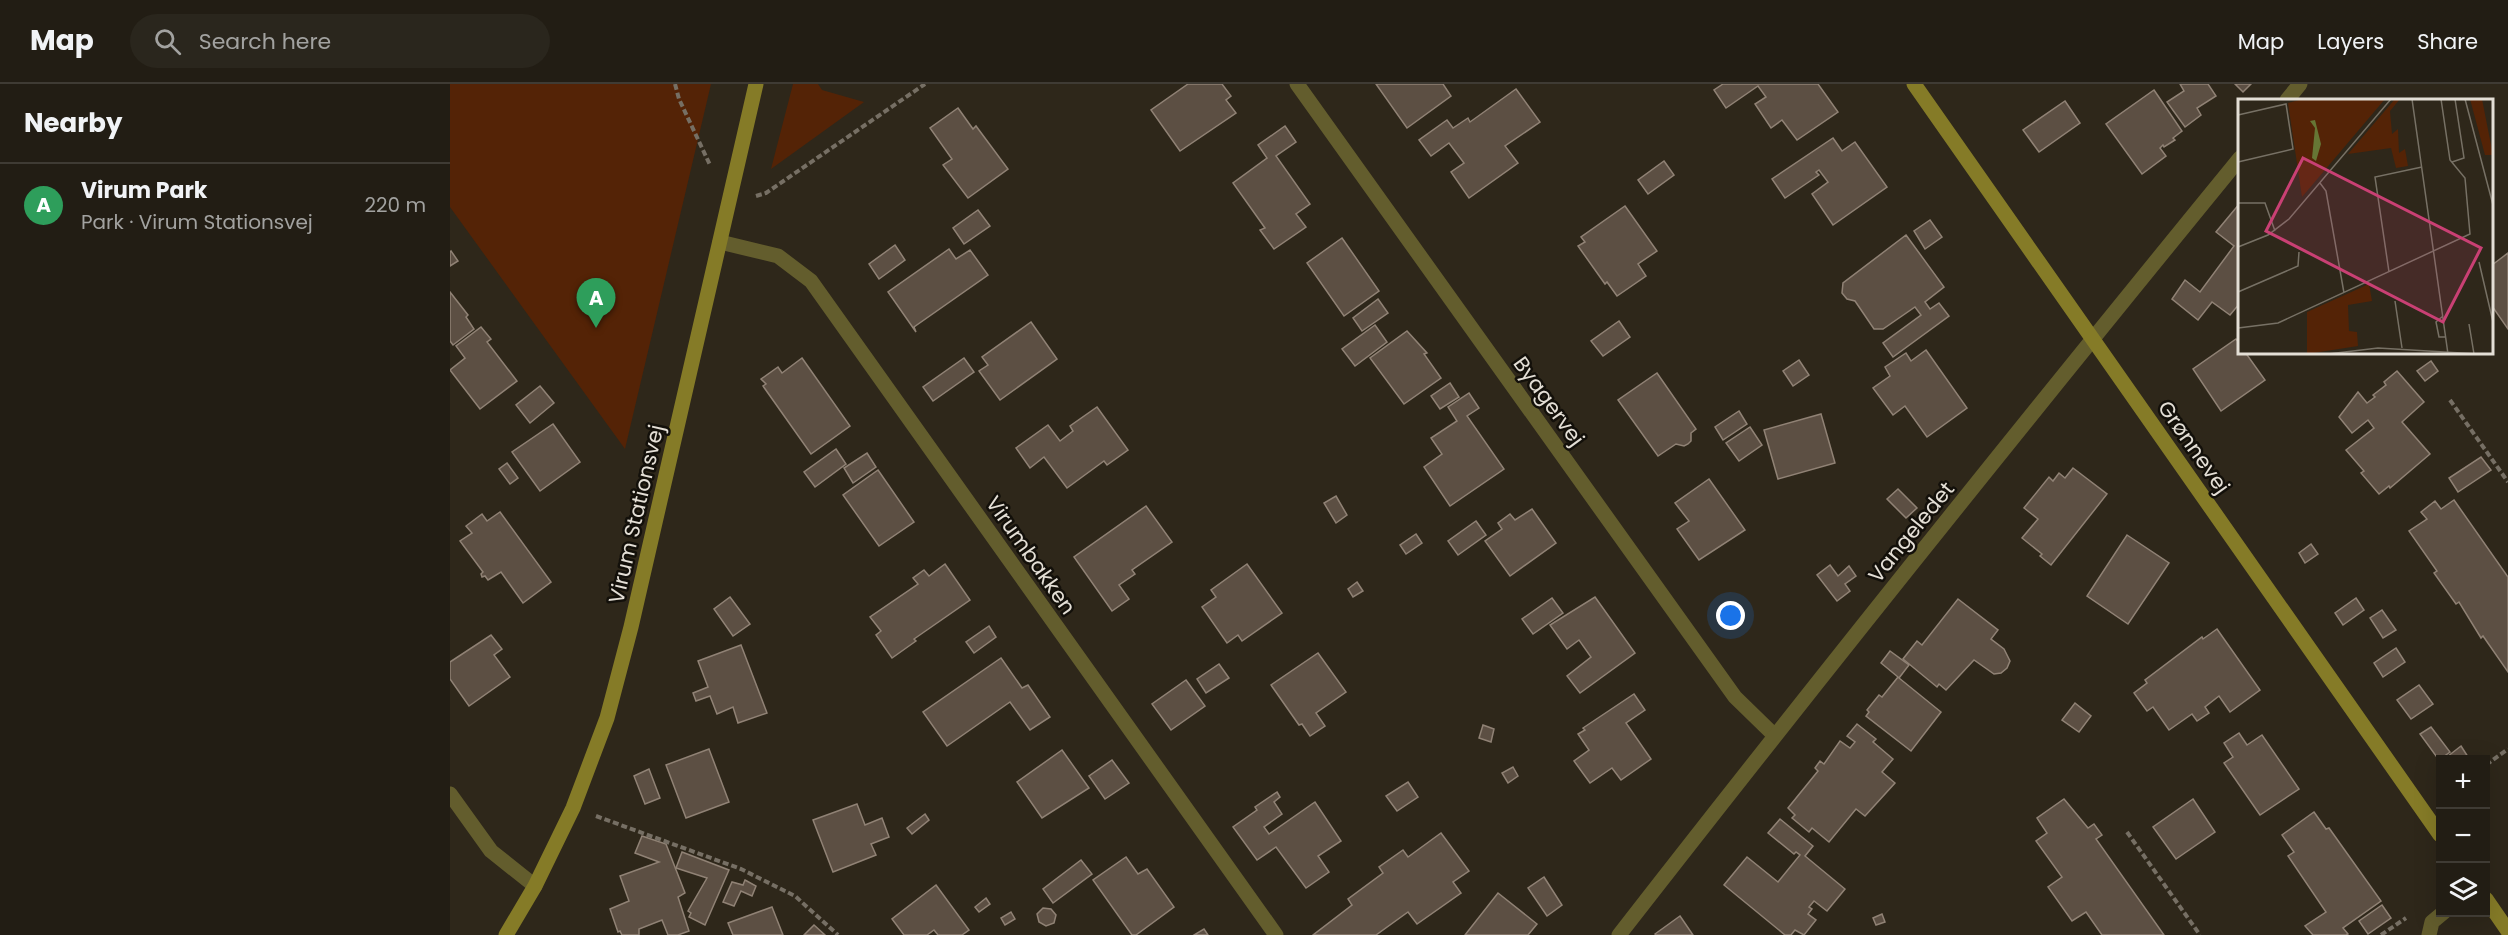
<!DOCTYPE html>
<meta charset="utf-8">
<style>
body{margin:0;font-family:Poppins,sans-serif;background:#2a261d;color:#f1f3f6}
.controls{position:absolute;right:18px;bottom:18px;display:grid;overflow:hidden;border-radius:0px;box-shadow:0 6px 24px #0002}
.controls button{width:54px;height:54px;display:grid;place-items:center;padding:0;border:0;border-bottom:2px solid #3f3b34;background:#221d14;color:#f1f3f6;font:30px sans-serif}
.you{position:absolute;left:1281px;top:532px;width:21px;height:21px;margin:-15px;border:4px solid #fff;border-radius:50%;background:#1a73e8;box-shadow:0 0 0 9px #1a73e833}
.badge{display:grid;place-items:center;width:39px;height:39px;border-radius:50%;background:#bca0f2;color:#fff;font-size:20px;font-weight:700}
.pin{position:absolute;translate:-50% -50px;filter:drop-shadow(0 2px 3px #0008)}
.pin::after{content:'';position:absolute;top:32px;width:21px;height:18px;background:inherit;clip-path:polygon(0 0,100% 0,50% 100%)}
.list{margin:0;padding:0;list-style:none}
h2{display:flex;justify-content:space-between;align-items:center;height:78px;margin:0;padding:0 24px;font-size:26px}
h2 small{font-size:20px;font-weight:400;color:#a2a2a0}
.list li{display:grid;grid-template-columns:39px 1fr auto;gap:18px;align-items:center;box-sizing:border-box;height:84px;padding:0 24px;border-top:2px solid #3f3b34}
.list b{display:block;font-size:22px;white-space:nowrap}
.list p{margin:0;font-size:20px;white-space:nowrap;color:#a2a2a0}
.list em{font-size:20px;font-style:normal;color:#a2a2a0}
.icon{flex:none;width:33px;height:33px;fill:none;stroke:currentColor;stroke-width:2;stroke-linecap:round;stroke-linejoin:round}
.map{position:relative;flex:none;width:2058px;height:851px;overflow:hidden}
header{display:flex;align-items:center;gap:36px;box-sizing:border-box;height:84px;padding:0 30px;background:#221d14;border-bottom:2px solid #3f3b34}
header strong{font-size:28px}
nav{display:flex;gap:33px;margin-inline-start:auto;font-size:21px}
.search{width:420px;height:54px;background:#2a261d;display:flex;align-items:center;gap:15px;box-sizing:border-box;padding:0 21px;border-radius:33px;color:#a2a2a0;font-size:22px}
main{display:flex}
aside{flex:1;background:#221d14}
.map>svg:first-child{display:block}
.green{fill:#542306}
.building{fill:#5c4f43;stroke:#908275;stroke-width:1.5}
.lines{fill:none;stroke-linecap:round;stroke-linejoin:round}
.path{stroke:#766f64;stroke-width:4;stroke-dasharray:6 3;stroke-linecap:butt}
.lane{stroke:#635d2d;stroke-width:15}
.street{stroke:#635d2d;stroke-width:15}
.secondary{stroke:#857b27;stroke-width:15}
.labels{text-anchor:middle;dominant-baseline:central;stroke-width:5;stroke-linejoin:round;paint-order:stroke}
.street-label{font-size:21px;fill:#e4dfd6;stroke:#13100a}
.inset-road{fill:none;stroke:#777165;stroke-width:1.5}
.view{fill:#c94074;fill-opacity:0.15;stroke:#c94074;stroke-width:3}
.inset-edge{fill:none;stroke:#e4dfd6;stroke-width:3}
</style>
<header>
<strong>Map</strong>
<div class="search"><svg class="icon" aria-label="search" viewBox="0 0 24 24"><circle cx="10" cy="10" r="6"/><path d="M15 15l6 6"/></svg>Search here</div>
<nav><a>Map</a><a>Layers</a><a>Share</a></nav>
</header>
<main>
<aside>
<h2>Nearby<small></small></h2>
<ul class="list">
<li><span class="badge" style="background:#2e9e5b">A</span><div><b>Virum Park</b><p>Park · Virum Stationsvej</p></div><em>220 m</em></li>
</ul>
</aside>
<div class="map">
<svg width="2058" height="851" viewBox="0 0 2058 851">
<rect width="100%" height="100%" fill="#2e271a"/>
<!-- green -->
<g class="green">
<polygon points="0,0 261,0 175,365 0,123"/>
<polygon points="343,0 368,0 372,6 414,18 321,85"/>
</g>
<!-- building -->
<g class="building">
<polygon points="738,0 772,0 781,12 776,16 786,29 730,67 701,26"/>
<polygon points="926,0 993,0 1001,12 957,44"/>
<polygon points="1273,0 1368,0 1388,28 1347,56 1332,36 1321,44 1305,20 1316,13 1308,2 1276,24 1264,6"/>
<polygon points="1730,0 1758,0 1766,12 1747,24 1751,31 1735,43 1717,18 1734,7"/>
<polygon points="1785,0 1801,0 1793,8"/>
<polygon points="1066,5 1090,38 1055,62 1068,79 1019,114 1001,88 1014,79 999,59 981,72 969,56 997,36 1003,44 1018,34 1020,38"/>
<polygon points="1704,6 1732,47 1723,54 1725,56 1714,63 1713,61 1710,64 1716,72 1692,90 1656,40"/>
<polygon points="1615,17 1630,39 1589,68 1573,46"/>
<polygon points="508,24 523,45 526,42 558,85 518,114 493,81 502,75 480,44"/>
<polygon points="835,42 846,58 826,72 860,120 846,130 856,143 824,165 810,146 815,144 783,99 817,74 808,61"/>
<polygon points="1383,54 1392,67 1405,58 1437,103 1383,141 1362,110 1378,98 1369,86 1366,88 1369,91 1335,114 1322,95"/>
<polygon points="1214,77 1224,91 1198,110 1188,96"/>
<polygon points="1790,119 1790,219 1780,231 1762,218 1748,236 1722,215 1735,196 1750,208 1784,162 1766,148"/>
<polygon points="1175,122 1207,167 1188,180 1196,192 1167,212 1157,198 1155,200 1128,162 1135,158 1131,153"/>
<polygon points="528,126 540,142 514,160 503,144"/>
<polygon points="1480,136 1492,153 1475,165 1464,147"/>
<polygon points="1456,151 1494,203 1475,218 1480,225 1489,219 1499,232 1443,273 1433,259 1471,231 1465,223 1433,245 1424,245 1405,217 1397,215 1392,209 1393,199"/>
<polygon points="892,154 929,207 894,232 857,179"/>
<polygon points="445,161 455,176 429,195 419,180"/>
<polygon points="499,165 506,175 520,166 538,191 464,243 466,248 438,208"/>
<polygon points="1,167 8,177 0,182 0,168"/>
<polygon points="2058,169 2058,245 2042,222 2042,181"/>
<polygon points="0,208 18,231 16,233 24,245 3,261 0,257"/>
<polygon points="928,215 938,229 912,247 903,234"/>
<polygon points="1169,237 1180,253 1153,272 1141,257"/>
<polygon points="581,238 607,275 550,316 529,287 538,281 532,273"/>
<polygon points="925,241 937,258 905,282 892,265"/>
<polygon points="31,243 41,255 37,258 67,297 30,325 0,286 15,274 6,262"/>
<polygon points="957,247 977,269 974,270 991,294 954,320 920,274"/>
<polygon points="1786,255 1790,260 1790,268 1795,268 1815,296 1771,327 1743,285"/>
<polygon points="1476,266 1517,324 1477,353 1455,322 1443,331 1423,304 1440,292 1435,283 1456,269 1461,277"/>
<polygon points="352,274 400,342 361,370 313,302 316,300 311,295 328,283 332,289"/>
<polygon points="514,274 524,288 483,317 473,303"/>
<polygon points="1349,276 1359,291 1343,302 1333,287"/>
<polygon points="1981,277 1988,287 1975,297 1967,287"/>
<polygon points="1947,287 1974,318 1952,338 1980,370 1940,404 1939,402 1929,410 1911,389 1914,387 1896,366 1924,344 1918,336 1902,349 1889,333 1908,308 1917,319 1925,313 1923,311 1936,301 1934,298"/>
<polygon points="1207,289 1246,345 1241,349 1241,357 1238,360 1234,362 1226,360 1208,372 1168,316"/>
<polygon points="1000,299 1009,313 990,325 981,312"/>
<polygon points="90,302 104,319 80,339 66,321"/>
<polygon points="1019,309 1029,324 1017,332 1054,385 1000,422 974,383 992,370 981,354 1007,337 998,323"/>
<polygon points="647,323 678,366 657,381 654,377 617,404 594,373 580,384 566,364 598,341 610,357 623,347 620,342"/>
<polygon points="1289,327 1297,340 1273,356 1265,343"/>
<polygon points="1371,330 1385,379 1328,395 1314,346"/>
<polygon points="103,340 130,378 90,407 62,368"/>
<polygon points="1300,343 1312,361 1289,377 1276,359"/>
<polygon points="386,365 396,380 365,403 354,388"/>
<polygon points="417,369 426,383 403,399 394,384"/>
<polygon points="2031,373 2041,386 2008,408 1999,394"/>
<polygon points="57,379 68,394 60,400 49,385"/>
<polygon points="1623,384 1657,410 1601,481 1590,472 1592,470 1572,454 1588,435 1574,424 1599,393 1603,397 1609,389 1615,394"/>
<polygon points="428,386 464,438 429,462 393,411"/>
<polygon points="1259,395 1295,446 1249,476 1227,445 1239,437 1225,419"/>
<polygon points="1448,405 1467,424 1456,434 1437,415"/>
<polygon points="886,412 897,431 886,439 874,419"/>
<polygon points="2004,416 2058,493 2058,588 2033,552 2031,554 2009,518 2006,520 1984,489 1987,487 1959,447 1977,435 1971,428 1985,417 1991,425"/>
<polygon points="696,422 722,458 682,486 685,490 669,501 679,515 662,527 624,473"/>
<polygon points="1082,425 1106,459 1060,492 1035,457 1052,445 1048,439 1060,430 1065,436"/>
<polygon points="50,428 101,498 73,519 51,488 38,496 35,492 32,493 31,490 33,488 10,457 22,449 16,442 32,430 37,437"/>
<polygon points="1026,437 1036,451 1008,471 998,457"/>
<polygon points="966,450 972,459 956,470 950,461"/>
<polygon points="1677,451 1719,479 1678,540 1637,512"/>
<polygon points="1861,460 1868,470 1855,479 1849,469"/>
<polygon points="495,480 520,516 464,555 466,557 442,574 426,551 431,547 420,533 468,500 463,494 474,486 479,492"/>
<polygon points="797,480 832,529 792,557 788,551 777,559 752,523 766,513 761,506"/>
<polygon points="1380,481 1388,492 1399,482 1406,492 1395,500 1400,507 1387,517 1367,491"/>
<polygon points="907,498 913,507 903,513 898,505"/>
<polygon points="280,513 300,540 283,552 264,525"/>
<polygon points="1145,513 1185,569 1130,609 1117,592 1141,573 1129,556 1117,565 1100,541"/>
<polygon points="1102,514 1113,529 1083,550 1072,535"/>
<polygon points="1906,514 1914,526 1893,541 1885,529"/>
<polygon points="1508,515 1548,546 1541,555 1554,565 1560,577 1557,584 1551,589 1544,590 1524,576 1496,606 1489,600 1487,603 1453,575 1467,557 1472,561"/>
<polygon points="1932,526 1946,546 1933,554 1920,534"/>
<polygon points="539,542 546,553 524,569 516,558"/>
<polygon points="1767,545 1810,606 1780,628 1769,612 1755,623 1759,629 1747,637 1742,630 1719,646 1703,623 1697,627 1684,609 1697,599 1695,596 1752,553 1753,555"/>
<polygon points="41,551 52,565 44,571 60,593 19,622 0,595 0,578"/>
<polygon points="291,561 317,629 288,639 283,623 267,630 260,612 246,617 243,609 258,603 248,577"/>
<polygon points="1946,564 1955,578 1933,593 1924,579"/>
<polygon points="1440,567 1459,581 1449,594 1491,628 1461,667 1416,632 1419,628 1417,626 1429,611 1432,613 1448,593 1431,579"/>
<polygon points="868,569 896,608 866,629 875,642 860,652 852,640 849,641 821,601"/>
<polygon points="551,574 572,604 578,601 600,633 580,646 560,618 497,662 473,628"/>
<polygon points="769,580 779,594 756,609 747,595"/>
<polygon points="736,596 755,622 721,646 702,620"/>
<polygon points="1969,601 1983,620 1961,635 1947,616"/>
<polygon points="1184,610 1195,626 1176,639 1201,675 1171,696 1162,684 1140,699 1124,677 1139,666 1128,650 1135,646 1133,644"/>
<polygon points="1625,619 1641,632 1629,648 1612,636"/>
<polygon points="1407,640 1426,655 1423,658 1443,675 1432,688 1445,699 1415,732 1406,725 1379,758 1362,744 1359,748 1342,734 1345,731 1338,724 1368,687 1365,684 1370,677 1374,680 1390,657 1400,664 1405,658 1397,652"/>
<polygon points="1033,641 1044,645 1041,658 1029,654"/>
<polygon points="1981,643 2000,668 1989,676 1970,650"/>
<polygon points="1789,649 1797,661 1812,651 1849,705 1810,731 1774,679 1783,673 1774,659"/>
<polygon points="2011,662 2020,676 1993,676"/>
<polygon points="259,665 279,718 236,734 216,681"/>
<polygon points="612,666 639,704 592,734 567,698"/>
<polygon points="662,676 679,699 655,715 639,692"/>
<polygon points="1063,683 1068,692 1058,699 1052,689"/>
<polygon points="199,685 210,714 195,720 184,692"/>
<polygon points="958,698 968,713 947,727 936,712"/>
<polygon points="827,708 830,713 824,718 832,730 814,743 819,750 865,718 891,757 868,772 879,788 856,804 826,763 807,776 783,743 807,726 805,723"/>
<polygon points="1614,715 1638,744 1644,740 1652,751 1646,755 1714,851 1652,851 1636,828 1622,837 1598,803 1612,793 1586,757 1597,749 1587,734"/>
<polygon points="1743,715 1765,748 1726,775 1703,743"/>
<polygon points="407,720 415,741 432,734 439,753 421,760 426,771 383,788 363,736"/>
<polygon points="1864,728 1876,745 1879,744 1931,817 1893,844 1898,850 1896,851 1863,851 1855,842 1876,828 1838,772 1844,768 1832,751"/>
<polygon points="475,730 479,736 462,750 457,744"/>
<polygon points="1330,735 1363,762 1355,772 1395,805 1377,827 1364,817 1359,823 1362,825 1358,830 1366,836 1354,851 1345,846 1341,851 1335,851 1274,801 1297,773 1328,798 1350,771 1346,768 1344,770 1318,749"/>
<polygon points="991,749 1019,787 1003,798 1011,809 967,840 958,828 926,851 863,851 902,821 898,815 933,789 929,783 953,766 958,773"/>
<polygon points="192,752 216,760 235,809 228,813 239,847 228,851 218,851 212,836 189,845 189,851 172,851 170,847 168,848 160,825 179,817 170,792 209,778 185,769"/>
<polygon points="232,768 279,786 255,841 239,833 241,829 238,827 257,794 226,784"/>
<polygon points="676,773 688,790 697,785 724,823 686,851 682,851 643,796"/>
<polygon points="631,776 642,790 603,819 593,805"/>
<polygon points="1094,793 1112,821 1097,832 1078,804"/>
<polygon points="295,796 306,802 302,812 291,807 284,822 273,818 282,798 293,801"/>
<polygon points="486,801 519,846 512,851 488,851 484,846 477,851 454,851 442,835"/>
<polygon points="1048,809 1087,840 1078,851 1015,851"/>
<polygon points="536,814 540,820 529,828 525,823"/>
<polygon points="1932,821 1941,834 1918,850 1909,837"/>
<polygon points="322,823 333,851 283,851 278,839"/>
<polygon points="593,824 601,825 606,831 604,839 596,842 589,838 587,830"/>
<polygon points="561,828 565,835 555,841 551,834"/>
<polygon points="1432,830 1435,838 1426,841 1423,834"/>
<polygon points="1230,832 1243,851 1206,851 1205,850"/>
<polygon points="364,841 375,851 354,851"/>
<polygon points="754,845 758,851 744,851"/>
</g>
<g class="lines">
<!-- path -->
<g class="path">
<polyline points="225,0 229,15 260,81"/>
<polyline points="306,112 316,109 475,0"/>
<polyline points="2000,316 2058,398"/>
<polyline points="2036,681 2058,665"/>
<polyline points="146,732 291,785 345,812 388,851"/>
<polyline points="1677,748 1750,851"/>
<polyline points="1931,851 1956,834"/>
</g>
<!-- lane -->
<polyline class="lane" points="1979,851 1982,838 1994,828"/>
<!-- street -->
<g class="street">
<polyline points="847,0 1285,613 1324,651"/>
<polyline points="1837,16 1850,0"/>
<polyline points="270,158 328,172 361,197 826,851"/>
<polyline points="0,710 41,767 85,802"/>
<path d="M1169,851c204,-262 411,-520 621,-777"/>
</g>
<!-- secondary -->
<g class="secondary">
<polyline points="1464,0 1990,751"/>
<polyline points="2036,815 2058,847"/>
<polyline points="56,851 85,802 123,724 157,634 181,543 306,0"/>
</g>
</g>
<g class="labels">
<!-- street labels -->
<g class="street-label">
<text transform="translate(1099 317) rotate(54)">Byagervej</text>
<text transform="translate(1744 363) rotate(55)">Grønnevej</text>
<text transform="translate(186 430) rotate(-77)">Virum Stationsvej</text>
<text transform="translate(1461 448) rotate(-51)">Vangeledet</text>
<text transform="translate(581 471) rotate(55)">Virumbakken</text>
</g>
</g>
<!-- overview -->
<g transform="translate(1788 15)">
<rect width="255" height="255" fill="#2e271a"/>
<path d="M65,0h82l-83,98 -14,-94zM157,0h5l-10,12 2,23 6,-5 1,24 6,-4 3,17 -12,2 -5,-20 -43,6zM232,0h12l11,56h-8zM131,185l3,17 -24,4 1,26 8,1 1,14 -51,8v-42z" fill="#542306"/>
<path d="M77,21l6,24 -5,17 -4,-3 3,-30 -5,-7z" fill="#667635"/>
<path class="inset-road" d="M174,0l36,255M227,0l28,106M0,16l48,-11 7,45 -55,13M214,63l12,-4 -9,-59M82,84l6,8 18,102M0,104h27l10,28M0,148l30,-12 21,-16 102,-120M241,163l14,60M151,173l-14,-95 47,-10M0,193l60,-26 1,-14M157,202l7,47M205,217l-7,6 3,15h7M231,225l5,30M0,229l40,-5 192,-89 -5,-56 -15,-18 -9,-61M90,255l50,-6 100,6"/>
<path class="view" d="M65,59l178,90 -38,74 -177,-91z"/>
<rect width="255" height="255" class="inset-edge"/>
</g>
</svg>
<div class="controls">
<button>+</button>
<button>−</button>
<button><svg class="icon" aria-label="layers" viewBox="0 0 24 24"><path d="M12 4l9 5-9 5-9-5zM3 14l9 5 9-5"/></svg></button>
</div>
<div class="you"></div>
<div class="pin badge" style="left:146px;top:244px;background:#2e9e5b">A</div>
</div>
</main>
